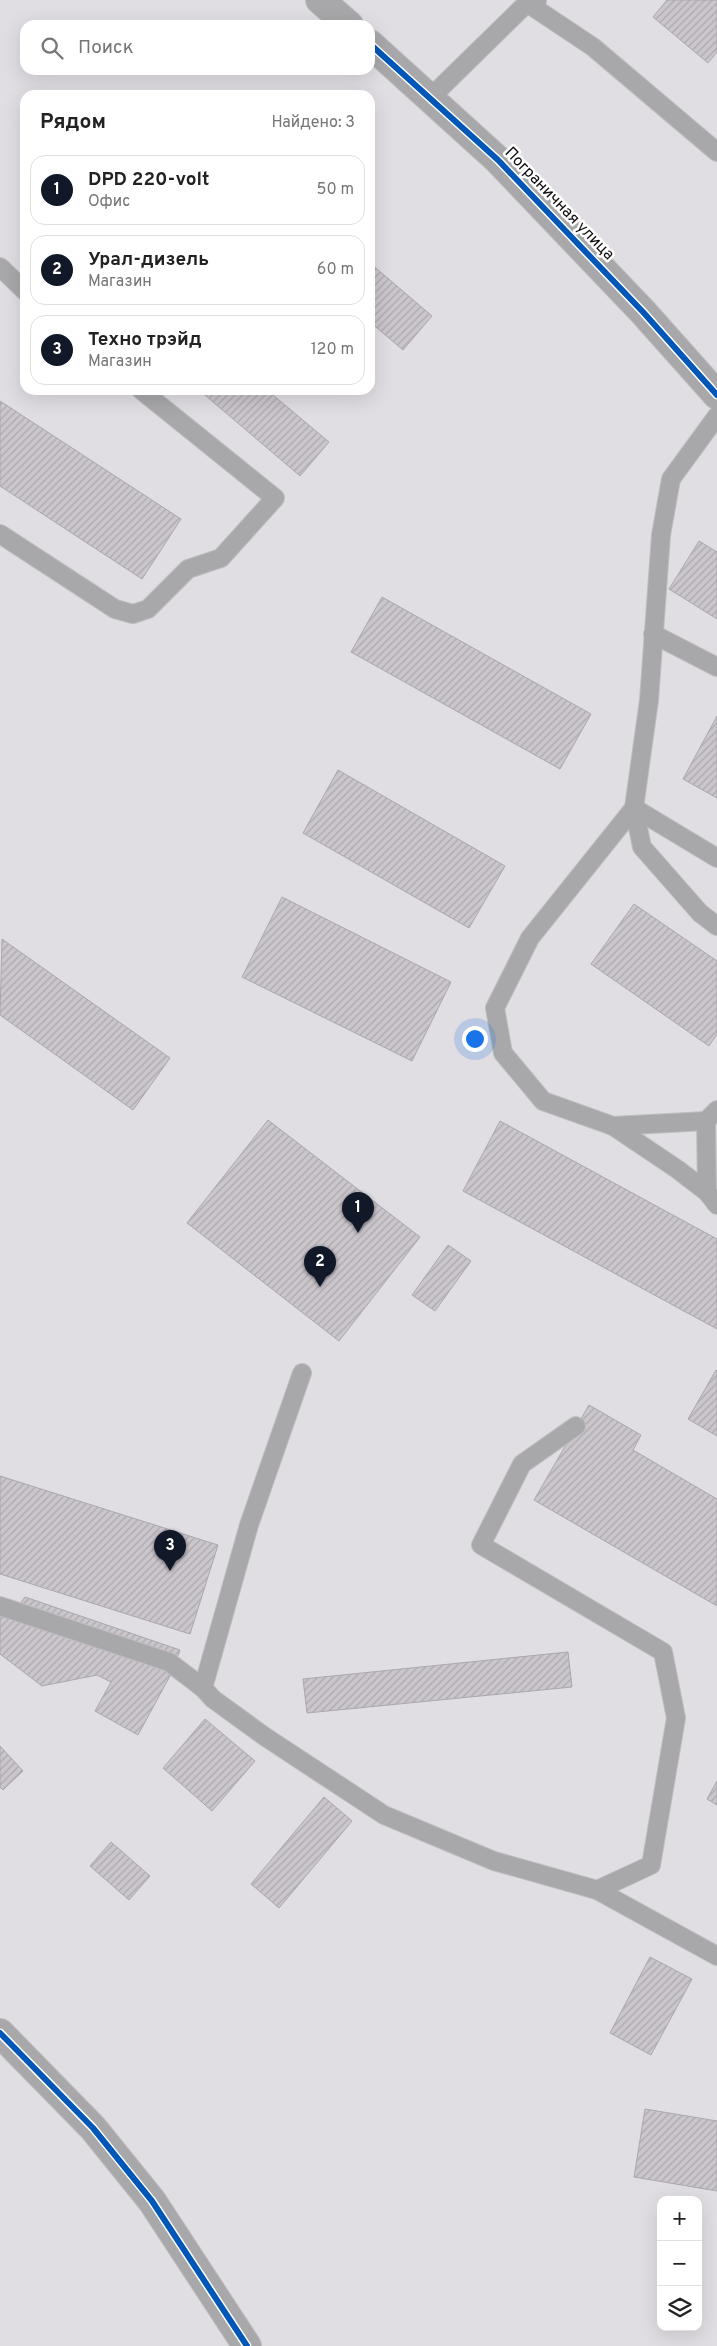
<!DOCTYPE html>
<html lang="ru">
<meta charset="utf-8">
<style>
body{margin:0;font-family:Overpass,sans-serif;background:#f2f2f2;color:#222}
.controls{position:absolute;right:15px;bottom:15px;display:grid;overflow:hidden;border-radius:10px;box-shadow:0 5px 20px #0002}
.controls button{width:45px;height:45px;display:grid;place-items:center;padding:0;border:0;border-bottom:1px solid #e0e0e0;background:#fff;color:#222;font:25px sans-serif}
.you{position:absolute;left:474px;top:1038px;width:18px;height:18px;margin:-12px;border:4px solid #fff;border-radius:50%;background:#1a73e8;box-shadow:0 0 0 8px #1a73e833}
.badge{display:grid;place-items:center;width:32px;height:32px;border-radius:50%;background:#111827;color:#fff;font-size:16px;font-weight:700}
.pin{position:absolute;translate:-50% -41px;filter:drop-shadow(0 1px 2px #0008)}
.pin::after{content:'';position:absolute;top:26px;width:18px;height:15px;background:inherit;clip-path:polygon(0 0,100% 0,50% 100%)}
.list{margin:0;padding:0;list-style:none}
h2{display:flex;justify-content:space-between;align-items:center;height:65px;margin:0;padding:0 20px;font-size:21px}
h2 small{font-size:16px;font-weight:400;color:#767676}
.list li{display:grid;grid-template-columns:32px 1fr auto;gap:15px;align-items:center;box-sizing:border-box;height:70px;margin:0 10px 10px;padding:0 10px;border:1px solid #e0e0e0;border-radius:15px}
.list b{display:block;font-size:19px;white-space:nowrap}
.list p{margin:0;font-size:16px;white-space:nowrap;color:#767676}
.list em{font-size:16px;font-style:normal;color:#767676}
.icon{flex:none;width:28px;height:28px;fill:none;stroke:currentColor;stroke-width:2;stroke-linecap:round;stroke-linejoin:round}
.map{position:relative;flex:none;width:717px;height:2346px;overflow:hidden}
.search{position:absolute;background:#fff;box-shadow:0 5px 20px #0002;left:20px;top:20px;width:355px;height:55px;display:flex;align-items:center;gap:12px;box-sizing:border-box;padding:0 18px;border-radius:15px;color:#767676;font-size:19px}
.panel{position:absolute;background:#fff;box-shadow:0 5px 20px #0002;left:20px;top:90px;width:355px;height:305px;border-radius:15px}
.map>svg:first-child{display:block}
.building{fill:url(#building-hatch);stroke:#aaa8ab}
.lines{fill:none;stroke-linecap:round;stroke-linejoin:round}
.lane-casing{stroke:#bebdc0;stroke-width:20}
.street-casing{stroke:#bebdc0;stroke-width:30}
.secondary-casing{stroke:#bebdc0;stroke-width:30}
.lane{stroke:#a8a7aa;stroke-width:18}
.street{stroke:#a8a7aa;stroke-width:28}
.secondary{stroke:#a8a7aa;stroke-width:28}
.cycleway-casing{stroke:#fff;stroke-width:9}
.cycleway{stroke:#0057b8;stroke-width:6}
.labels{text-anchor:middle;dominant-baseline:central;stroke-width:5;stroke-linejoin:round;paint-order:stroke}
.street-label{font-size:16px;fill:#0d0c0e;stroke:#fff}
</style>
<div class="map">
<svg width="717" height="2346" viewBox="0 0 717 2346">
<defs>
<pattern id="building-hatch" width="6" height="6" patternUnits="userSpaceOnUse" patternTransform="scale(1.25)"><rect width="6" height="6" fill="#cbc5cc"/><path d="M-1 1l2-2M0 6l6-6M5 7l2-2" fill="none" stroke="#ada8ae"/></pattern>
</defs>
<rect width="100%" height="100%" fill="#e0dee3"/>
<!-- building -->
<g class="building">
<polygon points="667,0 717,0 717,52 708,63 653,17"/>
<polygon points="370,263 432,316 403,350 370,322"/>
<polygon points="199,390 267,390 329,442 300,476"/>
<polygon points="0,401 181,519 142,579 0,486"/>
<polygon points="699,541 717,552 717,619 669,589"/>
<polygon points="382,597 591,714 560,769 351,652"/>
<polygon points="717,716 717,798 683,779"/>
<polygon points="338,770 505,866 469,928 303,833"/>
<polygon points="282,897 451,982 412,1061 242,977"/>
<polygon points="634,904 717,961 717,1034 709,1046 591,964"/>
<polygon points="2,939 170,1058 133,1110 0,1015"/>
<polygon points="268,1120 420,1237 339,1341 187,1223"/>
<polygon points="500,1121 717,1239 717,1329 463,1191"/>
<polygon points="448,1245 471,1261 435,1311 412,1295"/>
<polygon points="716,1370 717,1371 717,1436 688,1419"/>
<polygon points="589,1405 641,1435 633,1450 717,1499 717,1606 534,1500"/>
<polygon points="0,1476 218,1545 190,1634 0,1574"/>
<polygon points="25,1597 180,1650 171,1674 138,1735 95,1711 111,1682 97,1675 42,1686 0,1654 0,1609 10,1617"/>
<polygon points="568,1652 572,1687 307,1713 303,1679"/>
<polygon points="205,1719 255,1761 212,1811 163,1768"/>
<polygon points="0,1746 23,1771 3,1790 0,1787"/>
<polygon points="717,1781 717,1805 707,1799"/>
<polygon points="324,1797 352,1821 279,1908 251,1884"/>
<polygon points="111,1842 150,1876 129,1900 90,1866"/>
<polygon points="650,1957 692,1979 651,2055 610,2033"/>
<polygon points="645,2109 717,2121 717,2191 634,2177"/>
</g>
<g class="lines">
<defs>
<g id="lane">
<polyline points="528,0 527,3 593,47 717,152"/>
<polyline points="431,97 527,3 537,1"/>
<polyline points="0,267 25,291"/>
<polyline points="717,416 671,479 661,535 649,700 634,808 530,938 495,1008 503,1053 543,1101 613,1126 677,1169 707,1192 717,1205"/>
<polyline points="0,534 115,609 133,614 148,609 188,569 221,558 275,498 141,390"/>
<polyline points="653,634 717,667"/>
<polyline points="634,808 642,847 700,913 717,926"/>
<polyline points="634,808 717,858"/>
<polyline points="706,1121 707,1192"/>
<polyline points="613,1126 706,1121 717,1110"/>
<polyline points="0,1606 169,1662 203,1688 213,1699 264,1736 384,1815 494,1861 597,1890 651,1865 676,1718 663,1652 481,1545 522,1464 576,1426"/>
<polyline points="203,1688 249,1525 302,1373"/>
<polyline points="597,1890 717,1956"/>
</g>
<polyline id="street" points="0,2033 93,2128 152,2201 247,2346"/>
<g id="secondary">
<polyline points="320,0 349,25"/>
<polyline points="370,44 498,160 643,312 717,395"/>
</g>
</defs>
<!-- lane casing -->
<use href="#lane" class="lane-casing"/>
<!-- street casing -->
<use href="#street" class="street-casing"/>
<!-- secondary casing -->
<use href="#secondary" class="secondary-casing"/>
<!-- lane -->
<use href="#lane" class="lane"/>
<!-- street -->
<use href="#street" class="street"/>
<!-- secondary -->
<use href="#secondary" class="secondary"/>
<defs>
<g id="cycleway">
<polyline points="370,44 498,160 643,312 717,395"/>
<polyline points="0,2033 93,2128 152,2201 247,2346"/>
</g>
</defs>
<!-- cycleway casing -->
<use href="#cycleway" class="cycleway-casing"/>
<!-- cycleway -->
<use href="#cycleway" class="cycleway"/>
</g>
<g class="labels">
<!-- street labels -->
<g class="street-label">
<text transform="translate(559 204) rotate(46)">Пограничная улица</text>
</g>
</g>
</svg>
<div class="controls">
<button>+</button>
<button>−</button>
<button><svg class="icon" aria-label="layers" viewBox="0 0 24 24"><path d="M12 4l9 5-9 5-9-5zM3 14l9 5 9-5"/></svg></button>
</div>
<div class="you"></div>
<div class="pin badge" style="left:358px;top:1233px">1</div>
<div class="pin badge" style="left:320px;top:1287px">2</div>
<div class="pin badge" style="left:170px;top:1571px">3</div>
<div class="search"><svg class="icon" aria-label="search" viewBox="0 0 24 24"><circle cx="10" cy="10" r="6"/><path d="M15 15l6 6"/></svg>Поиск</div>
<section class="panel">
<h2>Рядом<small>Найдено: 3</small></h2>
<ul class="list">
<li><span class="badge">1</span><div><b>DPD 220-volt</b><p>Офис</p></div><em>50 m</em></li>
<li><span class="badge">2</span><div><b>Урал-дизель</b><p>Магазин</p></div><em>60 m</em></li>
<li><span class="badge">3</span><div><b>Техно трэйд</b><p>Магазин</p></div><em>120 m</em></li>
</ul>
</section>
</div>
